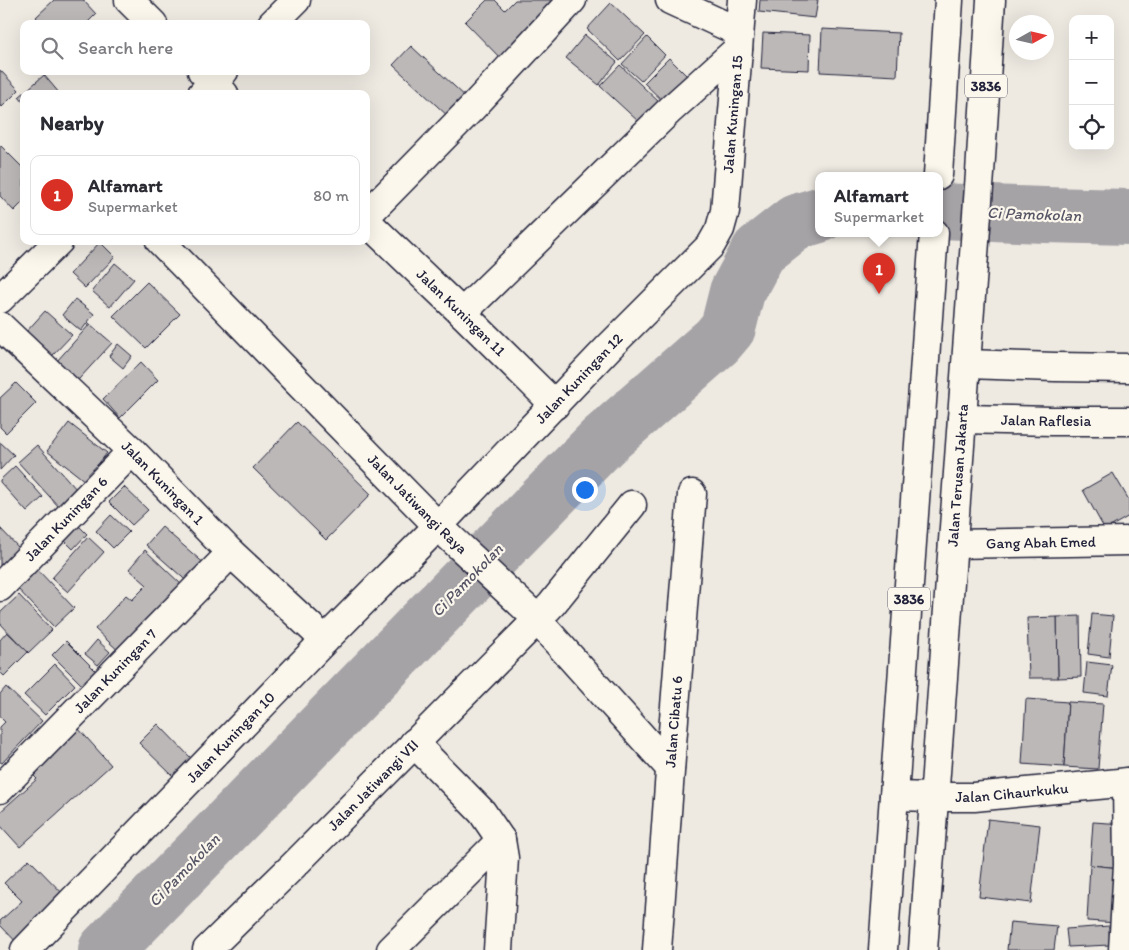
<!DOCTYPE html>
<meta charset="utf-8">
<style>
body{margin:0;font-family:Itim,sans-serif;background:#f7f7f7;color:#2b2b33}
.controls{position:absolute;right:15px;top:15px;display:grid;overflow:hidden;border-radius:10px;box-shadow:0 5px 20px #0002}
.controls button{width:45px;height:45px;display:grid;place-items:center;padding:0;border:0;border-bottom:1px solid #e1e1e2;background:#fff;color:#2b2b33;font:25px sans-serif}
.compass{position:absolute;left:1009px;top:15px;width:45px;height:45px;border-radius:50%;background:#fff;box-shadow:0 5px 20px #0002;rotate:82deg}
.you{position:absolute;left:584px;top:489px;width:18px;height:18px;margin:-12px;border:4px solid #fff;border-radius:50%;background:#1a73e8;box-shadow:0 0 0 8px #1a73e833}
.badge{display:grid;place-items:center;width:32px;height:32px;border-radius:50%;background:#d93025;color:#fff;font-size:16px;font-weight:700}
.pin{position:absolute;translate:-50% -41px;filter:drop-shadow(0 1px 2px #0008)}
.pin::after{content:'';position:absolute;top:26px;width:18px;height:15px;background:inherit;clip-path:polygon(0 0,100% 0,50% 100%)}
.popup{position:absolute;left:815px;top:172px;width:128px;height:65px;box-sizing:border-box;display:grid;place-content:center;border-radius:10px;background:#fff;filter:drop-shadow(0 1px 4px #0005);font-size:16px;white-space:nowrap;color:#7c7c81}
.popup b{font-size:19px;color:#2b2b33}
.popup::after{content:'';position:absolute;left:50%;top:100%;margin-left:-10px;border:10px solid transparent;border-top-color:#fff}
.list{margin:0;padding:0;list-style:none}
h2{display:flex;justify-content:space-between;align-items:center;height:65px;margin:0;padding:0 20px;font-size:21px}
h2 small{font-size:16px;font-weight:400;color:#7c7c81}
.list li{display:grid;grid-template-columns:32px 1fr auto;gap:15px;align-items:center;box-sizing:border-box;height:80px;margin:0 10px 10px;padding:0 10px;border:1px solid #e1e1e2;border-radius:10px}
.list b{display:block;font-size:19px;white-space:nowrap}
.list p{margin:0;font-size:16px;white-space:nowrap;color:#7c7c81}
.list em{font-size:16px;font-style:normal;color:#7c7c81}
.icon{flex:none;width:28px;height:28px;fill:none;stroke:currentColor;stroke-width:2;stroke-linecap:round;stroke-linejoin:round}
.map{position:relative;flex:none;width:1129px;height:950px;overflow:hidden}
.search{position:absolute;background:#fff;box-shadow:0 5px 20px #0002;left:20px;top:20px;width:350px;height:55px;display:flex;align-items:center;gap:12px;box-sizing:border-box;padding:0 18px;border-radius:10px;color:#7c7c81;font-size:19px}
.panel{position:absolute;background:#fff;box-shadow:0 5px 20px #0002;left:20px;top:90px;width:350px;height:155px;border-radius:10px}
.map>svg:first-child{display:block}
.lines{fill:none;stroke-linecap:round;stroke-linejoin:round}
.river{stroke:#a6a3a7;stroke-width:56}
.building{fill:#bcb8b8;stroke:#22223b}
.minor-casing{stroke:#22223b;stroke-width:31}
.primary-casing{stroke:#22223b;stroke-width:31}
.minor{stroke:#fbf7ec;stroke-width:28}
.primary{stroke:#fbf7ec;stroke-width:28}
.labels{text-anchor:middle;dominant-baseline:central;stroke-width:4.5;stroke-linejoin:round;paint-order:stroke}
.shield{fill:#fbf7ec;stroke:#636270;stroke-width:1}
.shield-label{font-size:14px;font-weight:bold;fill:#22223b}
.street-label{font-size:15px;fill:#22223b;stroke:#fbf7ec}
.water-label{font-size:16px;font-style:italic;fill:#575666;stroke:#fbf7ec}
</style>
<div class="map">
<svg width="1129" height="950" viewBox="0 0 1129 950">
<rect width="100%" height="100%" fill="#eeeae2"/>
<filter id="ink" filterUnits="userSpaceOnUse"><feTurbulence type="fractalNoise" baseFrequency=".02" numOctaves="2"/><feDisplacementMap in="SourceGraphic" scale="10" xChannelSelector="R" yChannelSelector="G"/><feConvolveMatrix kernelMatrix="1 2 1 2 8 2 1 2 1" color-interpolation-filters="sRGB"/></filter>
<g filter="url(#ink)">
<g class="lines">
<!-- river -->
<g class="river">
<polyline points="939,211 1045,215 1129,217"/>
<polyline points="106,950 602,442 717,341 728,328 737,292 759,251 796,222 819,215"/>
</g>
</g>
<!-- building -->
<g class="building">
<polygon points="54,0 83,0 96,14 86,24 42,24 36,17"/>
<polygon points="487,0 495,0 505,10 515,0 571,0 506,64 465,22"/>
<polygon points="760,0 818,0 815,18 759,12"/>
<polygon points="611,3 645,35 620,61 587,29"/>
<polygon points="822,29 899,33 897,76 820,72"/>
<polygon points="763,33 810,35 809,70 761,68"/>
<polygon points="585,35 617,62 599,85 566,58"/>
<polygon points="647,37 665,55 641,81 622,64"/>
<polygon points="411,46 468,99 450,118 393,65"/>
<polygon points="669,58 691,80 667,105 644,83"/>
<polygon points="620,65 660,103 640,123 600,86"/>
<polygon points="0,70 19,90 2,107 0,105"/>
<polygon points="44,75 60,94 24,94 24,103 19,97"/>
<polygon points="0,145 24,169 24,201 14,211 0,196"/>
<polygon points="100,242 115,257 85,288 70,274"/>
<polygon points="115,263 134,279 110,307 92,291"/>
<polygon points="147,282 180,314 146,348 113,316"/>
<polygon points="75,299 94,314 81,331 62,315"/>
<polygon points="45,311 72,335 52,356 26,332"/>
<polygon points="90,324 112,343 69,390 48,371"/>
<polygon points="118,344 132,356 123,368 109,356"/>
<polygon points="141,362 158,380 120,418 103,399"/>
<polygon points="16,383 36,403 6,433 0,427 0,398"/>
<polygon points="297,422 371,494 326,540 253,468"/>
<polygon points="69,423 107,453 85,481 47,451"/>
<polygon points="0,442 14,455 0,470"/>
<polygon points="37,445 77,490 59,507 18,462"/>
<polygon points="15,466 43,497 27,512 0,482 0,480"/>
<polygon points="1113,473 1129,500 1129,516 1105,530 1083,490"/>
<polygon points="124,487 148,510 132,525 109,502"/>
<polygon points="111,515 129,532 113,548 96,531"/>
<polygon points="77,524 87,534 73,549 62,538"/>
<polygon points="162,527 207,566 191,585 146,545"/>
<polygon points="0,528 19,548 0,567"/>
<polygon points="88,537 104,552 68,592 52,578"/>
<polygon points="145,550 183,586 122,654 95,629 126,595 132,600 147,585 129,569"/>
<polygon points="36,568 74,608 54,627 16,587"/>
<polygon points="19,595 52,630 28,653 0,623 0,613"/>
<polygon points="1092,614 1113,616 1109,657 1088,654"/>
<polygon points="1080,616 1081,677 1058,678 1057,617"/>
<polygon points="1057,617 1058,678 1029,678 1027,618"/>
<polygon points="7,632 28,652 4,676 0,672 0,640"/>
<polygon points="97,640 110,652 98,665 85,654"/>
<polygon points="66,641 96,671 82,685 52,655"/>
<polygon points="1087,662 1112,665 1108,696 1084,693"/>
<polygon points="55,664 75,685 45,715 24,695"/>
<polygon points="6,687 42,721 2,763 0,762 0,727 5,722 0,717 0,694"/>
<polygon points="1026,699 1068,702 1064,767 1022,764"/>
<polygon points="1068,702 1103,704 1098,769 1064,767"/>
<polygon points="158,724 191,758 173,776 139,743"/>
<polygon points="78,728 111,765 20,847 0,825 0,812 37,779 30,772"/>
<polygon points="988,819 1040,825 1031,903 979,897"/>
<polygon points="1093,822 1124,824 1120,868 1090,865"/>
<polygon points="29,859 71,902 23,949 0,925 0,921 22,901 4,883"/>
<polygon points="1090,865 1120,868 1117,923 1087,921"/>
<polygon points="1010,922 1057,926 1054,950 1007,950"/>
<polygon points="1109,926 1110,945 1068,947 1066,929"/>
</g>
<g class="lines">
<defs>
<g id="minor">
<polyline points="129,0 153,24"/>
<polyline points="670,0 739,32"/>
<polyline points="202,71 224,94"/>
<polyline points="366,216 472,108 572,0"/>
<path id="s1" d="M366,221l96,92 93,92"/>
<path id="s2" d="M160,241l278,285 92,86 140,156"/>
<polyline points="462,313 670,110 738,49"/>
<path id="s3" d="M0,326l132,125 99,102 94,87"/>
<polyline points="967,364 1055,367 1129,368"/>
<path id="s4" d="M962,419l90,2h77"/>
<path id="s5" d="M953,544l176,-3"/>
<path id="s6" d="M0,587l132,-136"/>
<polyline points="414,743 482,812 501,840 504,858 498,950"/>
<path id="s7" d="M0,789l231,-236"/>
<path id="s8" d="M894,796l40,1h40l155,-15"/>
<path id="s9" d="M25,950l300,-310 113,-114 172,-180 101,-101 9,-16 5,-18 17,-211"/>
<path id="s10" d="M207,950l86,-84 244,-246 15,-16 80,-99"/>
<polyline points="391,950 501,840"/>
<path id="s11" d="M657,950l15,-206 20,-250"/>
<polyline points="1123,950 1128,865 1127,782"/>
</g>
<g id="primary">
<polyline points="272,24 296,0"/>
<polyline points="202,94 224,71"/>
<polyline points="938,175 949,0"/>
<polyline points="0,299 59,241"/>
<polyline points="883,950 934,233"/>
<path id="s12" d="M923,950l57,-777 11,-173"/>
</g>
</defs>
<!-- minor casing -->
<use href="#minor" class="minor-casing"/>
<!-- primary casing -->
<use href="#primary" class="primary-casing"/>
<!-- minor -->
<use href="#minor" class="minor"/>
<!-- primary -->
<use href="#primary" class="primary"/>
</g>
</g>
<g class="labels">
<!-- shield labels -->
<g class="shield">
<rect x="965" y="74.5" width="42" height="23" rx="4"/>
<rect x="888" y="587.5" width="42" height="23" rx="4"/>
</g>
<g class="shield-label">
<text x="986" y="86">3836</text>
<text x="909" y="599">3836</text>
</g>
<!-- street labels -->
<g class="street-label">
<text stroke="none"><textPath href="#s9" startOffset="1118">Jalan Kuningan 15</textPath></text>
<text stroke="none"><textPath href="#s1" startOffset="132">Jalan Kuningan 11</textPath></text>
<text stroke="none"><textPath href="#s9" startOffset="796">Jalan Kuningan 12</textPath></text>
<text stroke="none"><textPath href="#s4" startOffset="84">Jalan Raflesia</textPath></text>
<text stroke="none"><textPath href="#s12" startOffset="476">Jalan Terusan Jakarta</textPath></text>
<text stroke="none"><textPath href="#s3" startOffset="226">Jalan Kuningan 1</textPath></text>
<text stroke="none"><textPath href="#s2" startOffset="368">Jalan Jatiwangi Raya</textPath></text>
<text stroke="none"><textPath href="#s6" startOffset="95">Jalan Kuningan 6</textPath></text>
<text stroke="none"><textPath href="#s5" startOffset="88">Gang Abah Emed</textPath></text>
<text stroke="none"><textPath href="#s7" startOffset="165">Jalan Kuningan 7</textPath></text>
<text stroke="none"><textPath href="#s11" startOffset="229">Jalan Cibatu 6</textPath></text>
<text stroke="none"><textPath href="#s9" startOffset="296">Jalan Kuningan 10</textPath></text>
<text stroke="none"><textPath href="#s10" startOffset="234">Jalan Jatiwangi VII</textPath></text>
<text stroke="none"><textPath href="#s8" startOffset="118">Jalan Cihaurkuku</textPath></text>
</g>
<!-- water labels -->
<g class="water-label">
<text transform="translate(1034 214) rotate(2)">Ci Pamokolan</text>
<text transform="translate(467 580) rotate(-46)">Ci Pamokolan</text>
<text transform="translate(184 870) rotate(-46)">Ci Pamokolan</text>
</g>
</g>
</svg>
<div class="controls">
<button>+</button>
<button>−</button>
<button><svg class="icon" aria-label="locate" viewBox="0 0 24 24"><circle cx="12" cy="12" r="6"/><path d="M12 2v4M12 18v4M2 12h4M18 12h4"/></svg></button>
</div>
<svg class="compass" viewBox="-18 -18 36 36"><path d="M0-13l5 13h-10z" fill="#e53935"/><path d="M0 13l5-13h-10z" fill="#7c7c81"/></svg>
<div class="you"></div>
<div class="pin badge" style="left:879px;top:294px">1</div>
<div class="popup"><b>Alfamart</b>Supermarket</div>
<div class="search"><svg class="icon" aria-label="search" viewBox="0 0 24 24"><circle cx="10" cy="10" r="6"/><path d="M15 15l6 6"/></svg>Search here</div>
<section class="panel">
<h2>Nearby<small></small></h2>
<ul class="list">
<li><span class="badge">1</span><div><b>Alfamart</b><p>Supermarket</p></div><em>80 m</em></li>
</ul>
</section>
</div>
